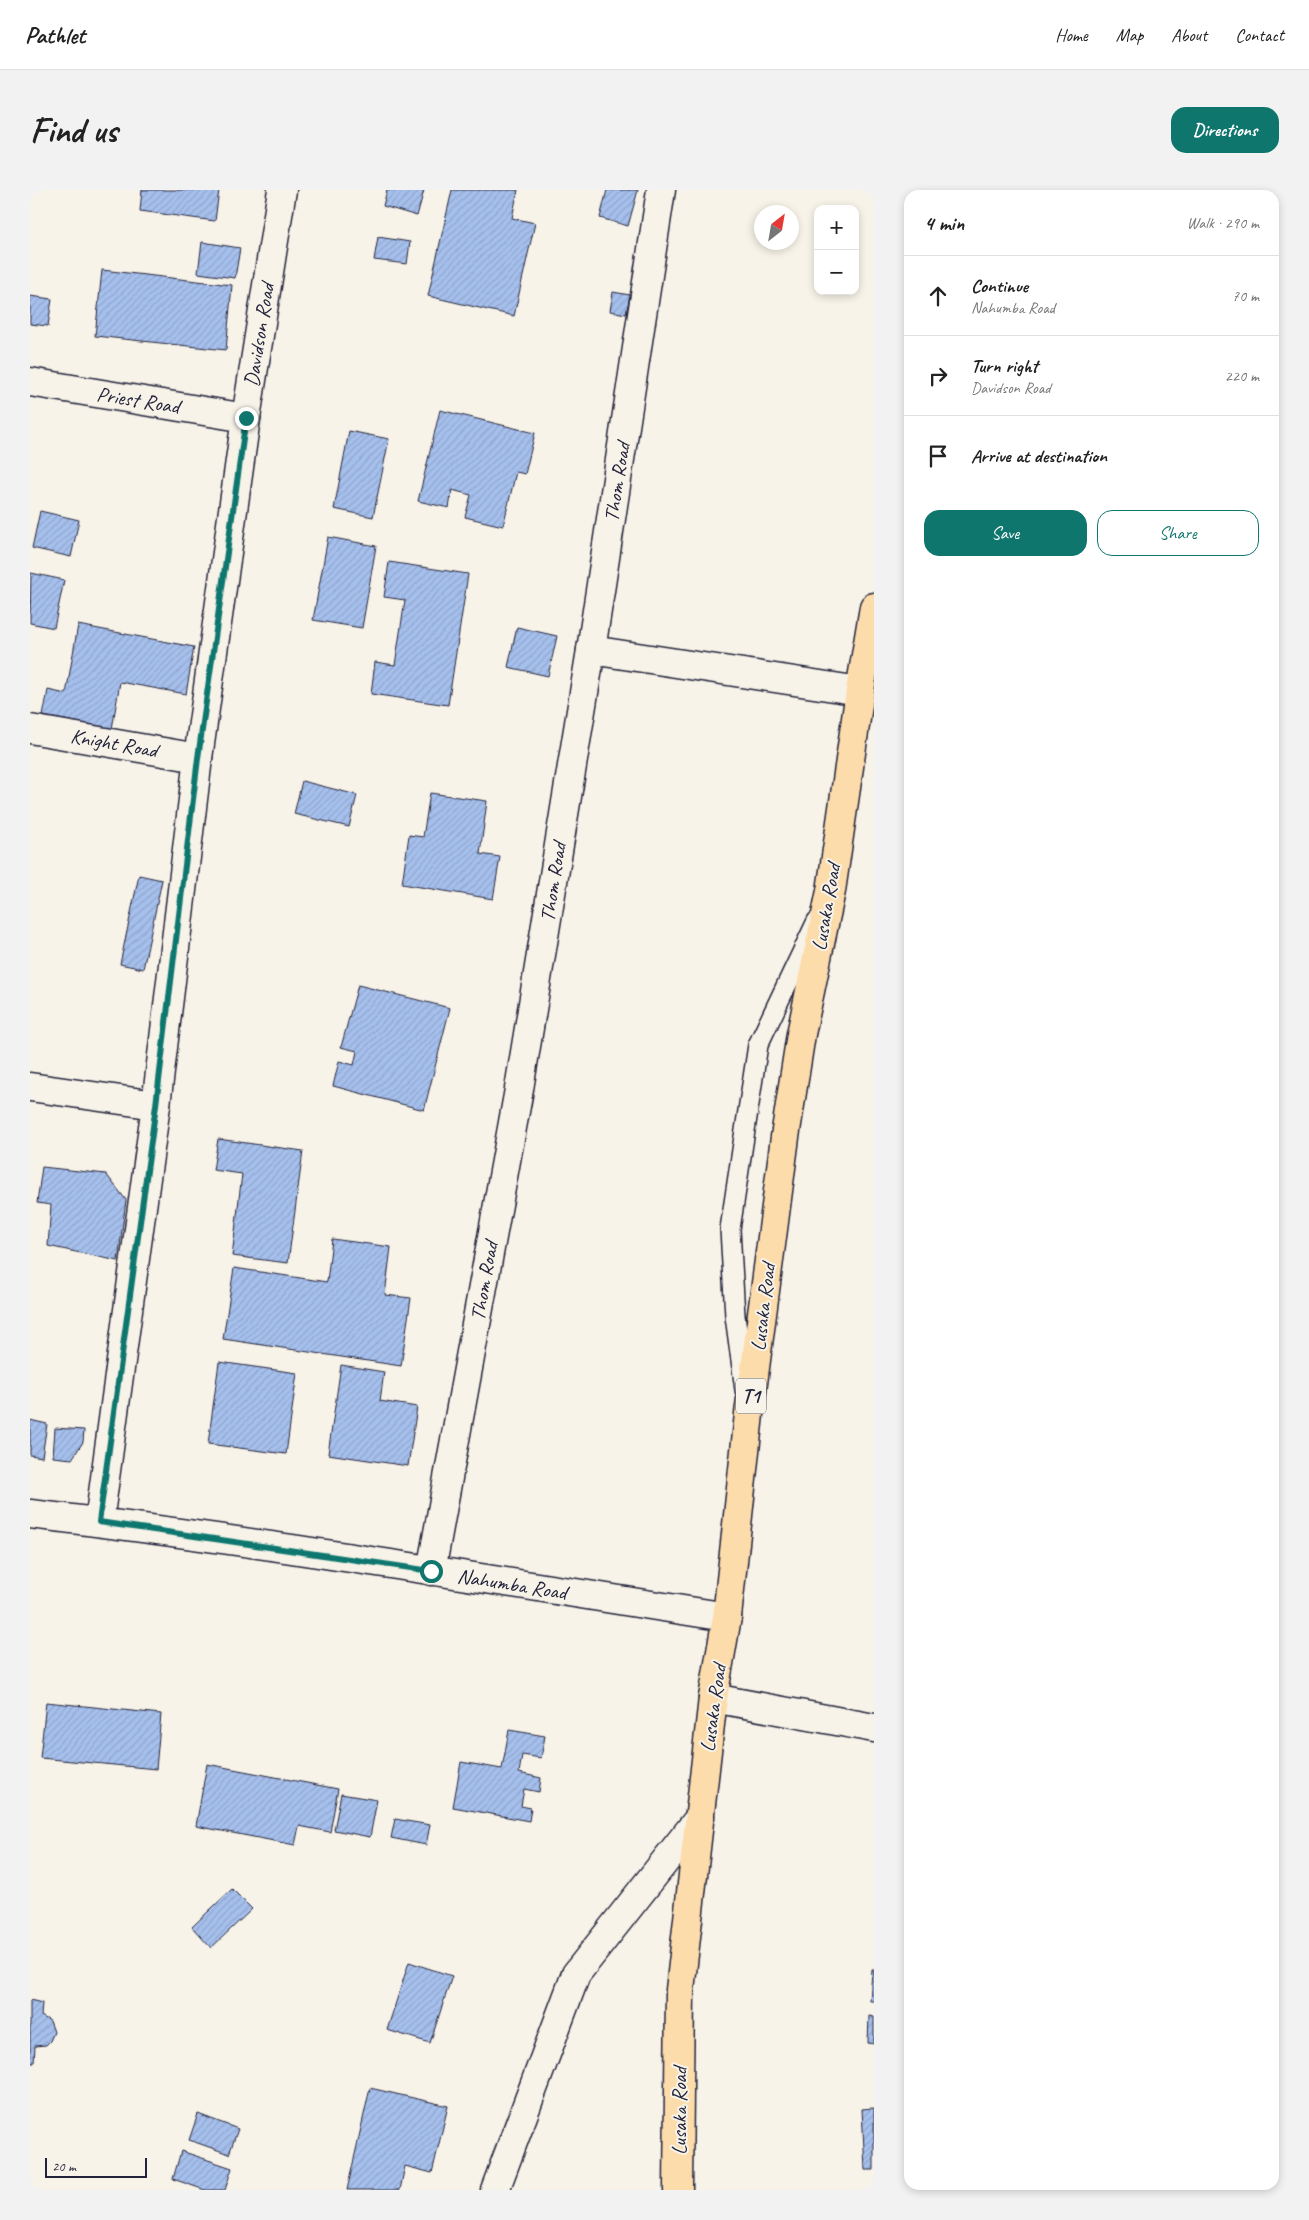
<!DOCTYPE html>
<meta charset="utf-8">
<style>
body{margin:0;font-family:Caveat,sans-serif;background:#f2f2f2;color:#222}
.controls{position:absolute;right:15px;top:15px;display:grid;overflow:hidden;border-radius:10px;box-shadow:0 2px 8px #0003}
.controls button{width:45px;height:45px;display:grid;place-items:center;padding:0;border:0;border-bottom:1px solid #e0e0e0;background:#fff;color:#222;font:25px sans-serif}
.compass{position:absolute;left:724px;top:15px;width:45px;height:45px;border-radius:50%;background:#fff;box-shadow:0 2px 8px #0003;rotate:31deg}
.scale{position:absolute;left:15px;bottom:12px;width:102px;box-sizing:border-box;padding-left:5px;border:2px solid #22223b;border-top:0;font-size:14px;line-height:18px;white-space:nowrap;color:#22223b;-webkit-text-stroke:4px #f7f3e8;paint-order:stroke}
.stop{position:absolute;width:15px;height:15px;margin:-11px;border:4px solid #0f766e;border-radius:50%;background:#fff}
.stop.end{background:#0f766e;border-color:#fff;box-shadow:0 1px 5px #0008}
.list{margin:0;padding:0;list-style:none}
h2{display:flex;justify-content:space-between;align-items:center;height:65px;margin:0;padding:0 20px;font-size:21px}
h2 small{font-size:16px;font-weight:400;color:#767676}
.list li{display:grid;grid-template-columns:32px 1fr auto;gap:15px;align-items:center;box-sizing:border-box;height:80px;padding:0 20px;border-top:1px solid #e0e0e0}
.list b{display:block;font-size:19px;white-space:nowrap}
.list p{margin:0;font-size:16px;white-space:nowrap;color:#767676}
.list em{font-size:16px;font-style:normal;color:#767676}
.actions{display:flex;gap:10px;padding:15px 20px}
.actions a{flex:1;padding:11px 0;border:1px solid #0f766e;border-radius:15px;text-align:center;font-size:18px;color:#0f766e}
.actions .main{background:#0f766e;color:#fff}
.icon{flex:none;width:28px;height:28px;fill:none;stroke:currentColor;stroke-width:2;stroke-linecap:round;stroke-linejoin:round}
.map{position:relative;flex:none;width:844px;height:2000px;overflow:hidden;border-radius:15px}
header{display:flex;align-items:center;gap:30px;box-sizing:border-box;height:70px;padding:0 25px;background:#fff;border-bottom:1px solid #e0e0e0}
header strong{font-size:24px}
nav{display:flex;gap:28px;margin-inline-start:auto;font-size:18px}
.intro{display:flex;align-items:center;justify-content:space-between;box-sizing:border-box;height:120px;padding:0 30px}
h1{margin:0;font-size:35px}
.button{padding:12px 22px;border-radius:15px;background:#0f766e;color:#fff;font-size:18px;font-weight:700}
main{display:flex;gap:30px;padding:0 30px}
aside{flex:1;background:#fff;border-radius:15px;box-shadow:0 2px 8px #0003}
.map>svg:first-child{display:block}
.building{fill:url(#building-hatch);stroke:#22223b}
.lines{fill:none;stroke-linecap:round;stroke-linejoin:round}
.lane-casing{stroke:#22223b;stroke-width:22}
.street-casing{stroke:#22223b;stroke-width:31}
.highway-casing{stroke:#22223b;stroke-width:31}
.lane{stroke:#f7f3e8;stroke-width:19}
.street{stroke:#f7f3e8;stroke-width:28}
.highway{stroke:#fddcac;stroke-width:28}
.route{stroke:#0f766e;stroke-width:6}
.labels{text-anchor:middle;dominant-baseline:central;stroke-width:4;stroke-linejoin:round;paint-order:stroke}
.shield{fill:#f7f3e8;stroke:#62616f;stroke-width:1}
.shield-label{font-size:20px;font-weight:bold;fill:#22223b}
.street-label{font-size:21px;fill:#22223b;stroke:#f7f3e8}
</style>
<header>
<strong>Pathlet</strong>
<nav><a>Home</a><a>Map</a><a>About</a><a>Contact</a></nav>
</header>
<div class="intro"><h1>Find us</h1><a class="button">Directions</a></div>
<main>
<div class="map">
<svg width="844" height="2000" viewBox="0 0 844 2000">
<defs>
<pattern id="building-hatch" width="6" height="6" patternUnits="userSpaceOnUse" patternTransform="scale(1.25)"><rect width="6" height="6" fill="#a6c0ed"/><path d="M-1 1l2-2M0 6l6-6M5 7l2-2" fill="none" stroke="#8fa5cc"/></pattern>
</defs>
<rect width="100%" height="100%" fill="#f7f3e8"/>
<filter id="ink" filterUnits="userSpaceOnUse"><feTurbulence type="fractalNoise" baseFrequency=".02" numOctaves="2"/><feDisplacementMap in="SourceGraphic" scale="10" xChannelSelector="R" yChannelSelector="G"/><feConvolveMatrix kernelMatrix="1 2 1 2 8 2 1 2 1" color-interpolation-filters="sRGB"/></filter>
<g filter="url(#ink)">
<!-- building -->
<g class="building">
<polygon points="112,0 189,0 185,31 110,21"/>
<polygon points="357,0 394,0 387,26 353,16"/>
<polygon points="422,0 488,0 482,28 505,33 484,126 398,106"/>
<polygon points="577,0 608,0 598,36 570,28"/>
<polygon points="348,47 380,52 377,74 344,70"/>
<polygon points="172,52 210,58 205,88 168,83"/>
<polygon points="72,80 202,95 196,160 65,146"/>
<polygon points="583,102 600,105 596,124 580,121"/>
<polygon points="0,106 22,109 18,136 0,134"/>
<polygon points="410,220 505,243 495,284 486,282 473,336 435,327 441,305 422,300 419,318 388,311"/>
<polygon points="319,241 359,249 343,327 304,319"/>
<polygon points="10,321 49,330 41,367 2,358"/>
<polygon points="298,347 346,356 332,438 283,430"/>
<polygon points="359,372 438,384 418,515 341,504 345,472 365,475 375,410 354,407"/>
<polygon points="1,383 34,390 24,438 0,433"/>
<polygon points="48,435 164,457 156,504 90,492 82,539 13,526 18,500 36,504"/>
<polygon points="487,437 527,446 518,486 478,477"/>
<polygon points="272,591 327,605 319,637 264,624"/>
<polygon points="400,603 457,611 450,664 470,667 463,709 372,694 379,645 393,647"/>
<polygon points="109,685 132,690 113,779 90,774"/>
<polygon points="328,795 420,818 394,920 303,896 309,871 324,875 327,861 311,857"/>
<polygon points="188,949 273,961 258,1073 202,1066 212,984 183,980"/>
<polygon points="12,977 76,984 96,1010 88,1071 18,1056 21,1015 7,1013"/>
<polygon points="302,1049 361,1057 355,1105 381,1108 371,1176 193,1149 204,1078 297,1092"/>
<polygon points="189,1172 267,1183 256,1264 178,1254"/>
<polygon points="311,1175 354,1182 350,1211 387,1217 378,1276 298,1264"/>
<polygon points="0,1230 17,1234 12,1267 0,1265"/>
<polygon points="25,1238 54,1240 53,1252 42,1269 23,1267"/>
<polygon points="16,1512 131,1524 126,1579 10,1568"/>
<polygon points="479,1540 515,1546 511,1568 492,1565 489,1583 511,1588 509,1602 494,1599 491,1616 501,1618 499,1631 423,1617 431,1572 472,1579"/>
<polygon points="177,1574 308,1599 300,1642 269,1636 265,1655 166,1636"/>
<polygon points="311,1604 347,1610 340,1647 304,1640"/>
<polygon points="365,1629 400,1635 396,1655 361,1648"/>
<polygon points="202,1699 222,1719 181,1758 162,1737"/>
<polygon points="379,1772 422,1786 400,1853 357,1840"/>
<polygon points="842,1780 844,1780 844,1811 840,1811"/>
<polygon points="0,1810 12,1813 11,1826 20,1831 24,1842 20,1851 16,1855 5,1856 4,1873 0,1873"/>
<polygon points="839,1826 844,1827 844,1854 838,1853"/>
<polygon points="340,1898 418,1916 402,1983 375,1976 370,2000 317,2000"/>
<polygon points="844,1918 844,1980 835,1980 832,1919"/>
<polygon points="168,1924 208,1939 199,1964 159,1950"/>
<polygon points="151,1961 202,1978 195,2000 175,2000 143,1989"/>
</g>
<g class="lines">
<defs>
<polyline id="lane" points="715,1200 705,1126 700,1039 728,855 787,731"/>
<g id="street">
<polyline points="0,192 216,228"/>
<polyline points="561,460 830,501"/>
<polyline points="0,539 168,568"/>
<polyline points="0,897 126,915"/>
<path d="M0,1324c233,27 465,67 697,103"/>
<polyline points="69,1332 126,915 168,568 216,228 252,0"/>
<polyline points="401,1381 488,905 561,460 631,0"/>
<polyline points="683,1508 844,1538"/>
<polyline points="465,2000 546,1784 670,1627"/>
</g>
<polyline id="highway" points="648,2000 650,1800 683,1508 697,1427 719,1224 755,947 771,844 801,701 830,501 844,417"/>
</defs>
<!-- lane casing -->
<use href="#lane" class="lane-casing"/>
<!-- street casing -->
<use href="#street" class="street-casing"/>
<!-- highway casing -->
<use href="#highway" class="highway-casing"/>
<!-- lane -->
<use href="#lane" class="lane"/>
<!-- street -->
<use href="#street" class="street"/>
<!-- highway -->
<use href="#highway" class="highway"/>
</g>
</g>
<g class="lines" filter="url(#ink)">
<!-- route -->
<polyline class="route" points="216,228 168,568 126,915 69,1332 401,1381"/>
</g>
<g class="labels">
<!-- shield labels -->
<rect class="shield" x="706" y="1188.5" width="30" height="35" rx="4"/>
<g class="shield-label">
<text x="721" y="1206">T1</text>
</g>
<!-- street labels -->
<g class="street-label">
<text transform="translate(229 145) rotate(-81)">Davidson Road</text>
<text transform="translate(108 210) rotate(9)">Priest Road</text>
<text transform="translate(587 292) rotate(-81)">Thom Road</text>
<text transform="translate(84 553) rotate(10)">Knight Road</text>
<text transform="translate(523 692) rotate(-81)">Thom Road</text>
<text transform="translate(796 717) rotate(-80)">Lusaka Road</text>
<text transform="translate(454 1091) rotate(-80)">Thom Road</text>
<text transform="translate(733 1117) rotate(-83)">Lusaka Road</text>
<text transform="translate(482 1394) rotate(9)">Nahumba Road</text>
<text transform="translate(683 1518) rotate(-82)">Lusaka Road</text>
<text transform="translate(649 1921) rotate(-90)">Lusaka Road</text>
</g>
</g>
</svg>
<div class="controls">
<button>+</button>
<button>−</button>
</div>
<svg class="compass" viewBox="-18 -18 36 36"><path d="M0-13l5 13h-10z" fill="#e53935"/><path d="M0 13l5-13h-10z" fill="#767676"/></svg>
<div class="scale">20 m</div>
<div class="stop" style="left:401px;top:1381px"></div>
<div class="stop end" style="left:216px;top:228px"></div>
</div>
<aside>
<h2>4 min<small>Walk · 290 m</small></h2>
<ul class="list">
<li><svg class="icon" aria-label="ahead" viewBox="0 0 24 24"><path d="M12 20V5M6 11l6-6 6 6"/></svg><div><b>Continue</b><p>Nahumba Road</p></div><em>70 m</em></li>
<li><svg class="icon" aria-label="right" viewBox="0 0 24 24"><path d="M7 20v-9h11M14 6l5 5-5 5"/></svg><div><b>Turn right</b><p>Davidson Road</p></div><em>220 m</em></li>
<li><svg class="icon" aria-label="arrive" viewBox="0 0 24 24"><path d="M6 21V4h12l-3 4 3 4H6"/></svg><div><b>Arrive at destination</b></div></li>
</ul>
<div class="actions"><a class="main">Save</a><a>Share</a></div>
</aside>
</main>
